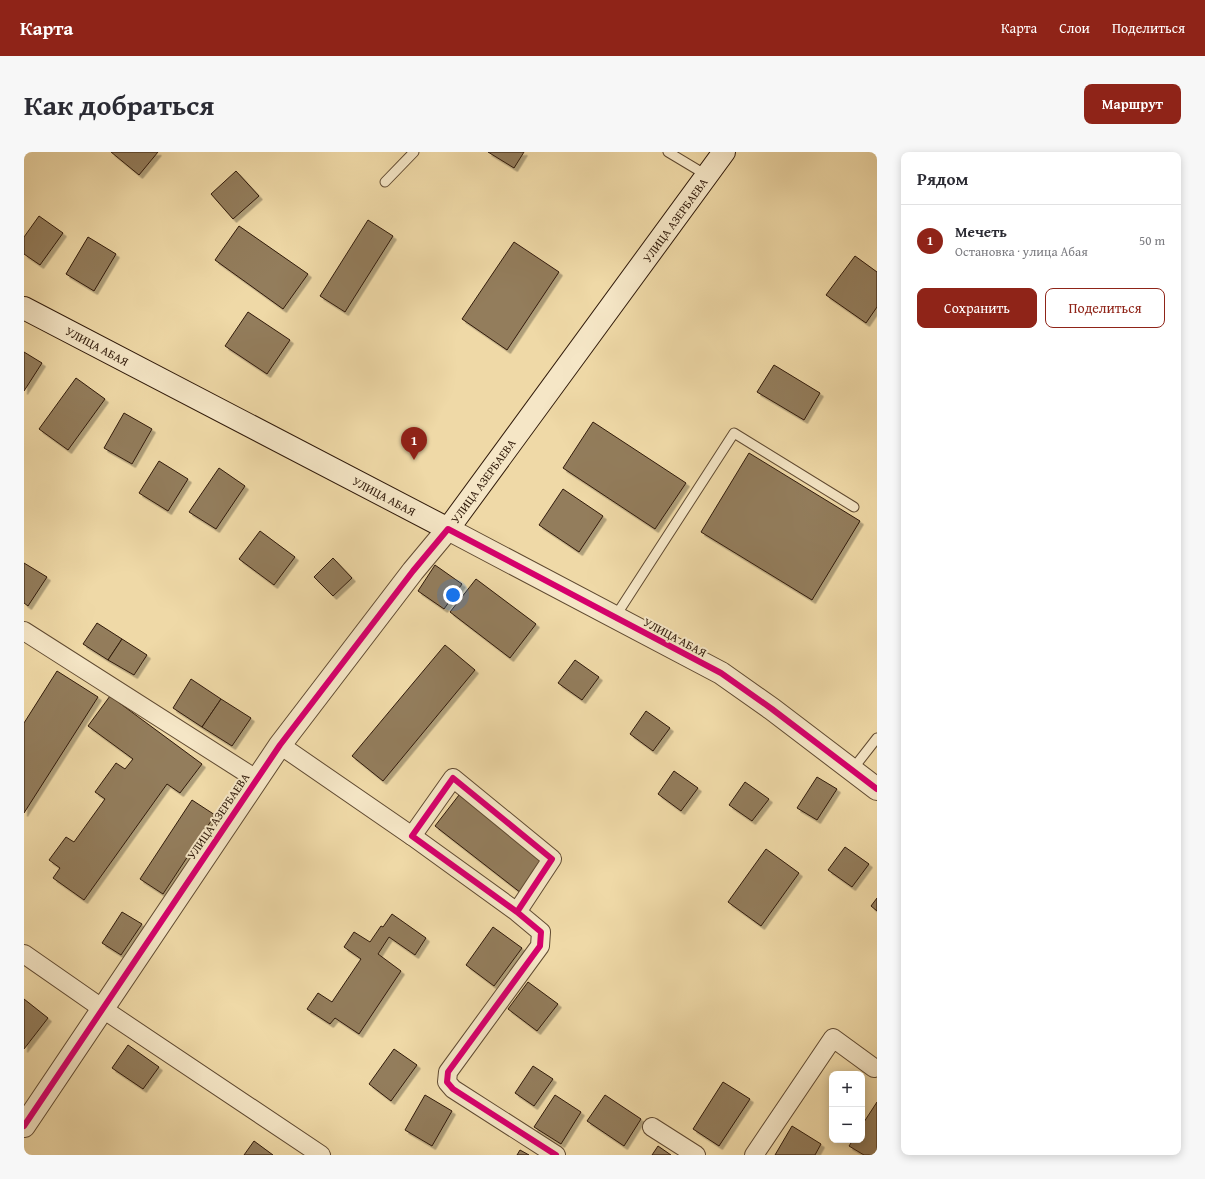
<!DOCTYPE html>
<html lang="ru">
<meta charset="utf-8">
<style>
body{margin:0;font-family:"Gentium Book Plus",serif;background:#f7f7f7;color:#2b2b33}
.controls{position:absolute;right:12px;bottom:12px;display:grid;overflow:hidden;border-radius:8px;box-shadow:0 2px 10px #0003}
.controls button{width:36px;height:36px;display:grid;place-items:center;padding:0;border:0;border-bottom:1px solid #e1e1e2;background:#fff;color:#2b2b33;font:20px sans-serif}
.you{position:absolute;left:429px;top:443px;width:14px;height:14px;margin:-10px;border:3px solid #fff;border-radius:50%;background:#1a73e8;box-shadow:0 0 0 6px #1a73e833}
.badge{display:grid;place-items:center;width:26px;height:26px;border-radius:50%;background:#8f2418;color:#fff;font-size:13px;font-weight:700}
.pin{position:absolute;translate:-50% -33px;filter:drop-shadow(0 1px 2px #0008)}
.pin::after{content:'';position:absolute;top:21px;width:14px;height:12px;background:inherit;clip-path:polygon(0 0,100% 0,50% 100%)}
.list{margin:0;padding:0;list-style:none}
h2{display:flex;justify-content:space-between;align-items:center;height:52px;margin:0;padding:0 16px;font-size:17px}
h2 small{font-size:13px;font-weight:400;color:#7c7c81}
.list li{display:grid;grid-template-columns:26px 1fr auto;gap:12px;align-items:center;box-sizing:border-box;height:72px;padding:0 16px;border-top:1px solid #e1e1e2}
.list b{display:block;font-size:15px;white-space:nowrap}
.list p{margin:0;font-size:13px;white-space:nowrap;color:#7c7c81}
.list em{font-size:13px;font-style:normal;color:#7c7c81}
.actions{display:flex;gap:8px;padding:12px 16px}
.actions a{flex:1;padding:9px 0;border:1px solid #8f2418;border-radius:8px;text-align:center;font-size:14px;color:#8f2418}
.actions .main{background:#8f2418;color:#fff}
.map{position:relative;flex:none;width:853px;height:1003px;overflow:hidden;border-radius:8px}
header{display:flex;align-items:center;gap:24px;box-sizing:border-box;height:56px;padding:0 20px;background:#8f2418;color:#fff}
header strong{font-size:19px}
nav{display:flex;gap:22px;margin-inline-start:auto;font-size:14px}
.intro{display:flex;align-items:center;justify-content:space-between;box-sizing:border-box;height:96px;padding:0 24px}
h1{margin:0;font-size:28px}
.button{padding:10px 18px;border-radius:8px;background:#8f2418;color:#fff;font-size:14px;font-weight:700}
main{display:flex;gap:24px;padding:0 24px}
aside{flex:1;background:#fff;border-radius:8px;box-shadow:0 2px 10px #0003}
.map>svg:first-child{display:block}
.building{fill:#937d5c;stroke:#301a0a;filter:url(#shadow)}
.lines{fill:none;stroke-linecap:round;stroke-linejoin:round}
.service-casing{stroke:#604a31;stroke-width:11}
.minor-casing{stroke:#604a31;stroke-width:20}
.tertiary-casing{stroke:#604a31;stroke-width:24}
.secondary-casing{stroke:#301a0a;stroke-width:24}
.service{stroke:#f5e6c6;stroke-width:9}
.minor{stroke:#f5e6c6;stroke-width:18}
.tertiary{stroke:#f5e6c6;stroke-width:22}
.secondary{stroke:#f5e6c6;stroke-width:22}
.cycleway-casing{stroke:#f5e6c6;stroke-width:8}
.cycleway{stroke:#d6006c;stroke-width:6}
.labels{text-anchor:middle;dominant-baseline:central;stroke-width:4;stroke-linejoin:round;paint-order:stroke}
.street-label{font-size:12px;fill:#301a0a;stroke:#f5e6c6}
</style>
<header>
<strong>Карта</strong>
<nav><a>Карта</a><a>Слои</a><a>Поделиться</a></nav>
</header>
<div class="intro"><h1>Как добраться</h1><a class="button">Маршрут</a></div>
<main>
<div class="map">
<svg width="853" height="1003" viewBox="0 0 853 1003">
<defs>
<filter id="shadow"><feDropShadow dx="3.5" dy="3.5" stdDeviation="0" flood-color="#0004"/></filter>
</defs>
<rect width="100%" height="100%" fill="#efd9a7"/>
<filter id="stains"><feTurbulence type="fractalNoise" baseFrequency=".005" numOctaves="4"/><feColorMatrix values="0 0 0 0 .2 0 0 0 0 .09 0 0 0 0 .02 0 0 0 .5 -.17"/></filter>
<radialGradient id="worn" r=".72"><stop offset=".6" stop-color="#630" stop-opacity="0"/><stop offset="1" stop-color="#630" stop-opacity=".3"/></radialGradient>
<!-- building -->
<g class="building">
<polygon points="87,0 134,0 115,23"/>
<polygon points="464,0 500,0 490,16"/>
<polygon points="212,19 235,44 209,67 187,42"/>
<polygon points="15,64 39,81 16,113 0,102 0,85"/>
<polygon points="344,68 369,84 321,160 296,144"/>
<polygon points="215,74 284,122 259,157 191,108"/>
<polygon points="64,85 92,102 70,139 42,122"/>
<polygon points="490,90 535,120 483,198 438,167"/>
<polygon points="831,104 853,120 853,155 842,171 802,143"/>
<polygon points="224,160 266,188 243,222 201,194"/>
<polygon points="0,200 18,211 0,239"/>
<polygon points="750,213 796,241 780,268 733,240"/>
<polygon points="52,226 81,247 44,298 15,277"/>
<polygon points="100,261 128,277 108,312 80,296"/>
<polygon points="569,270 662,331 631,377 539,316"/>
<polygon points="725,301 836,369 788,448 677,380"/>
<polygon points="135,309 164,327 144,359 115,341"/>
<polygon points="195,316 221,334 192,377 165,360"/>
<polygon points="539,337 579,364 555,400 515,373"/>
<polygon points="236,379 271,405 250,433 215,407"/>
<polygon points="309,406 328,426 309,444 290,425"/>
<polygon points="0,411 23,425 4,454 0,451"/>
<polygon points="411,413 438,432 420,457 394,439"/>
<polygon points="452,427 512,472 486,506 426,460"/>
<polygon points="73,471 98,487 84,508 59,492"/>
<polygon points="98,487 123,503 110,523 84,508"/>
<polygon points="421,493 451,518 359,629 328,604"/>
<polygon points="551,508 575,525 558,548 534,531"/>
<polygon points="33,519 74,545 0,661 0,571"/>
<polygon points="167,527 197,547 178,575 149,556"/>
<polygon points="86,544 178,612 156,641 143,632 60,748 29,726 36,716 25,708 42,685 50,690 81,647 71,640 92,611 101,617 109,607 64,574"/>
<polygon points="197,547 227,566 208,594 178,575"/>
<polygon points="622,559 646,576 629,599 606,582"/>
<polygon points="650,619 674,636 657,659 634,642"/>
<polygon points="793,625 813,637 793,668 773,656"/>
<polygon points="721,630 745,647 728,669 705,653"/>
<polygon points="435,643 522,710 497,741 411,674"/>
<polygon points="168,648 191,663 139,742 116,727"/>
<polygon points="821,695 845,712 828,735 804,718"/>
<polygon points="742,697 775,721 737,774 704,750"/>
<polygon points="853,746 853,759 847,754"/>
<polygon points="98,760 118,772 97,803 78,791"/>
<polygon points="368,762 402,786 391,803 365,785 354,802 377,819 335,882 311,866 306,872 283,857 294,841 308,850 337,807 320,795 330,780 346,790 357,774 359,775"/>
<polygon points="469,775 498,796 470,834 442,813"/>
<polygon points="504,830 534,852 513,879 484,857"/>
<polygon points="0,847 24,866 0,897"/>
<polygon points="104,893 135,915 119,937 88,916"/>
<polygon points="370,897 393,913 367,949 345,932"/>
<polygon points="509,914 529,927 510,954 491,941"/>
<polygon points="699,930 726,947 695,994 669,977"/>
<polygon points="401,943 428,959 408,994 381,978"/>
<polygon points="531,943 557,960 537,992 510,975"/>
<polygon points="581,943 617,967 600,994 563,969"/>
<polygon points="853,950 853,1003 840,1003 825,994 829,988 838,988 838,973"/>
<polygon points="768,974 797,992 791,1003 751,1003"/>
<polygon points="230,989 249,1003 220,1003"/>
<polygon points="634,994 647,1003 628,1003"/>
<polygon points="496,998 505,1003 493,1003"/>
</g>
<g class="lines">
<defs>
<g id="service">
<polyline points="644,0 684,24"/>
<polyline points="361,30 390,0"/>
<polyline points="591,465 710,281 830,355"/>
<polyline points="828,618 853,586"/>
</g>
<g id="minor">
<polyline points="0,479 232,627"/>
<polyline points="256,593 388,684"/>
<polyline points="493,760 528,707 429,626 388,684 493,760 517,780 516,794 424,920 423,930 429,937 532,1003"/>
<polyline points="0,802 79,857 297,1003"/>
<polyline points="628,975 672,1003"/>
<polyline points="730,1003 809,886 850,916"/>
</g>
<polyline id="tertiary" points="0,974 256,593 389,419 424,377 697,521 748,557 853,637"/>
<polyline id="secondary" points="0,156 424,377 700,0"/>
</defs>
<!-- service casing -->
<use href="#service" class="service-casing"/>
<!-- minor casing -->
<use href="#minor" class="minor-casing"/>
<!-- tertiary casing -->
<use href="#tertiary" class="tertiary-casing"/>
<!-- secondary casing -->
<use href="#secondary" class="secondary-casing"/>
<!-- service -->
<use href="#service" class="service"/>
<!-- minor -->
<use href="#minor" class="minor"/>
<!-- tertiary -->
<use href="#tertiary" class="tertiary"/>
<!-- secondary -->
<use href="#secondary" class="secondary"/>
<defs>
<g id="cycleway">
<polyline points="493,760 528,707 429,626 388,684 493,760 517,780 516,794 424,920 423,930 429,937 532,1003"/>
<polyline points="0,974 256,593 389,419 424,377 697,521 748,557 853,637"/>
</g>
</defs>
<!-- cycleway casing -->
<use href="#cycleway" class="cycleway-casing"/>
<!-- cycleway -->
<use href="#cycleway" class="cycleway"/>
</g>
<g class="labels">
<!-- street labels -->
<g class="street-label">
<text transform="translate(651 68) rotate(-54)">УЛИЦА АЗЕРБАЕВА</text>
<text transform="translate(73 194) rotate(28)">УЛИЦА АБАЯ</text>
<text transform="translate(459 329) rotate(-54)">УЛИЦА АЗЕРБАЕВА</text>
<text transform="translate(360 344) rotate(28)">УЛИЦА АБАЯ</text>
<text transform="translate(651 485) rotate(28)">УЛИЦА АБАЯ</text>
<text transform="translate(194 664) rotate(-56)">УЛИЦА АЗЕРБАЕВА</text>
</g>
</g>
<rect width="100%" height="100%" filter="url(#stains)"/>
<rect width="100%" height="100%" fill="url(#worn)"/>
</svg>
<div class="controls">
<button>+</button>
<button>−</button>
</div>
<div class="you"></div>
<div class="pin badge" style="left:390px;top:308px">1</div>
</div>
<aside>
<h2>Рядом<small></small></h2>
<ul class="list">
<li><span class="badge">1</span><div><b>Мечеть</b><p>Остановка · улица Абая</p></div><em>50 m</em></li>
</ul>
<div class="actions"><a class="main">Сохранить</a><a>Поделиться</a></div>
</aside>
</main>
